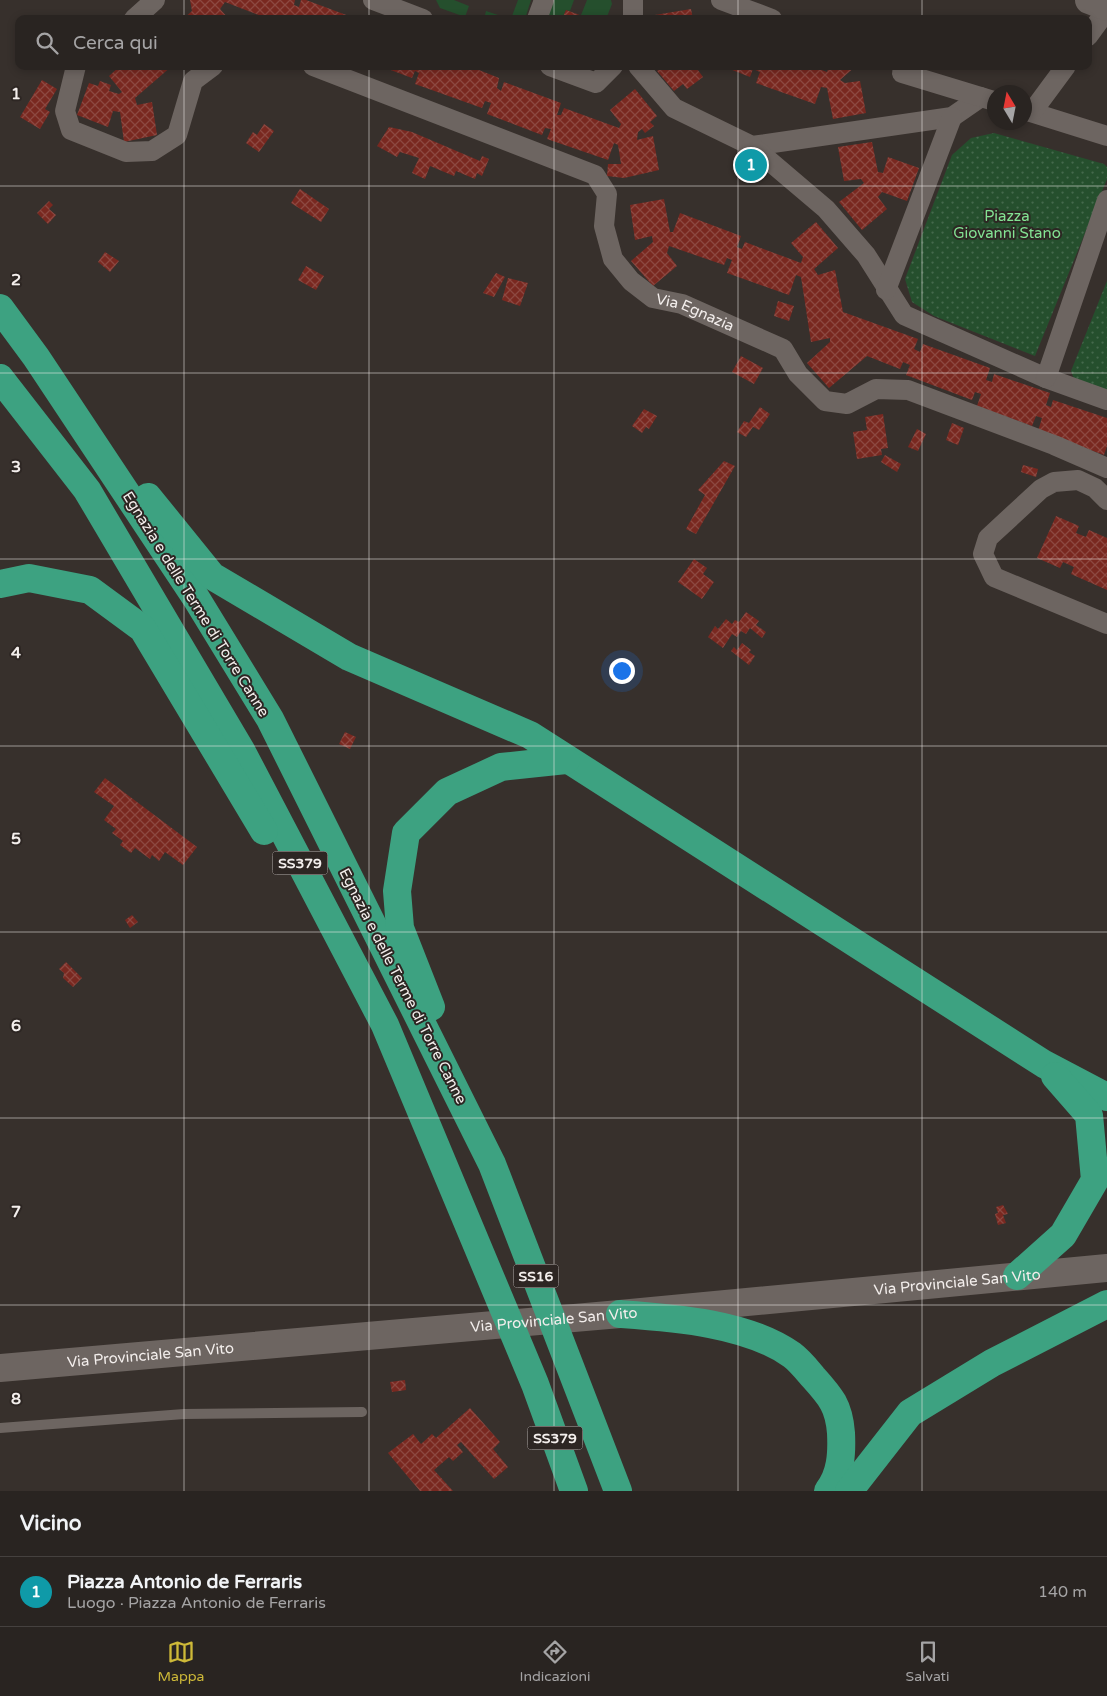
<!DOCTYPE html>
<html lang="it">
<meta charset="utf-8">
<style>
body{margin:0;font-family:"Varela Round",sans-serif;background:#312c2a;color:#f1f3f6}
.compass{position:absolute;left:987px;top:85px;width:45px;height:45px;border-radius:50%;background:#292421;box-shadow:0 2px 8px #0003;rotate:350deg}
.you{position:absolute;left:621px;top:670px;width:18px;height:18px;margin:-12px;border:4px solid #fff;border-radius:50%;background:#1a73e8;box-shadow:0 0 0 8px #1a73e833}
.badge{display:grid;place-items:center;width:32px;height:32px;border-radius:50%;background:#ceb938;color:#fff;font-size:16px;font-weight:700}
.pin{position:absolute;translate:-50% -50%;border:2px solid #fff;box-shadow:0 1px 5px #0006}
.list{margin:0;padding:0;list-style:none}
h2{display:flex;justify-content:space-between;align-items:center;height:65px;margin:0;padding:0 20px;font-size:21px}
h2 small{font-size:16px;font-weight:400;color:#a5a4a5}
.list li{display:grid;grid-template-columns:32px 1fr auto;gap:15px;align-items:center;box-sizing:border-box;height:70px;padding:0 20px;border-top:1px solid #45413f}
.list b{display:block;font-size:19px;white-space:nowrap}
.list p{margin:0;font-size:16px;white-space:nowrap;color:#a5a4a5}
.list em{font-size:16px;font-style:normal;color:#a5a4a5}
.icon{flex:none;width:28px;height:28px;fill:none;stroke:currentColor;stroke-width:2;stroke-linecap:round;stroke-linejoin:round}
.map{position:relative;flex:none;width:1107px;height:1491px;overflow:hidden}
.search{position:absolute;background:#292421;box-shadow:0 2px 8px #0003;left:15px;right:15px;top:15px;height:55px;display:flex;align-items:center;gap:12px;box-sizing:border-box;padding:0 18px;border-radius:10px;color:#a5a4a5;font-size:19px}
.sheet{height:135px;background:#292421}
nav{display:flex;justify-content:space-around;align-items:center;box-sizing:border-box;height:70px;border-top:1px solid #45413f;background:#292421;font-size:14px;color:#a5a4a5}
nav a{display:grid;justify-items:center;gap:2px}
nav .on{color:#ceb938}
.map>svg:first-child{display:block}
.grass{fill:#254f2d}
.park{fill:url(#park-dots)}
.building{fill:url(#building-cross-hatch)}
.lines{fill:none;stroke-linecap:round;stroke-linejoin:round}
.lane{stroke:#6d6561;stroke-width:10}
.street{stroke:#6d6561;stroke-width:20}
.secondary{stroke:#6d6561;stroke-width:28}
.highway{stroke:#3da281;stroke-width:28}
.grid{fill:none;stroke:#f3eeec;stroke-width:1;stroke-opacity:0.55}
.labels{text-anchor:middle;dominant-baseline:central;stroke-width:4;stroke-linejoin:round;paint-order:stroke}
.shield{fill:#2d2623;stroke:#b8b2b0;stroke-width:1}
.shield-label{font-size:14px;font-weight:bold;fill:#f3eeec}
.park-label{font-size:15px;fill:#83e393;stroke:#2d2623}
.street-label{font-size:15px;fill:#f3eeec;stroke:#2d2623}
.grid-label{font-size:16px;text-anchor:middle;font-weight:bold;fill:#f3eeec;stroke:#2d2623;stroke-width:4;stroke-linejoin:round;paint-order:stroke}
</style>
<div class="map">
<svg width="1107" height="1491" viewBox="0 0 1107 1491">
<defs>
<pattern id="park-dots" width="8" height="8" patternUnits="userSpaceOnUse" patternTransform="scale(1.25)"><rect width="8" height="8" fill="#254f2d"/><path d="M2 2h.1M6 6h.1" fill="none" stroke="#45694c" stroke-width="1.8" stroke-linecap="round"/></pattern>
<pattern id="building-cross-hatch" width="8" height="8" patternUnits="userSpaceOnUse" patternTransform="scale(1.25)"><rect width="8" height="8" fill="#792820"/><path d="M0 0l8 8M0 8l8-8" fill="none" stroke="#8c4841"/></pattern>
</defs>
<rect width="100%" height="100%" fill="#37302c"/>
<!-- grass -->
<g class="grass">
<polygon points="436,0 454,0 469,6 465,17 440,8"/>
<polygon points="518,0 531,0 525,19 484,19 486,11 507,18 512,16"/>
<polygon points="553,0 574,0 570,11 566,10 562,19 546,19"/>
<polygon points="587,0 611,0 612,4 606,19 585,19 585,17 581,15"/>
</g>
<!-- park -->
<g class="park">
<polygon points="994,133 1104,164 1107,167 1107,179 1035,356 934,316 912,302 905,279 952,155 971,138"/>
<polygon points="1107,281 1107,391 1074,379 1071,371"/>
</g>
<!-- building -->
<g class="building">
<polygon points="190,0 295,0 294,5 299,7 301,0 306,0 357,19 286,19 281,16 280,19 269,19 225,2 220,9 229,19 183,19 192,11"/>
<polygon points="691,9 693,19 656,19 655,15"/>
<polygon points="566,10 585,17 585,19 562,19"/>
<polygon points="120,66 172,66 135,98 137,105 152,102 157,135 124,142 120,112 113,111 108,127 77,115 89,83 98,86 100,81 111,85 109,91 119,94 122,92 109,76"/>
<polygon points="380,66 469,66 499,78 497,88 501,91 504,82 561,103 557,115 561,115 564,108 619,128 621,124 610,110 635,89 657,116 650,122 654,126 645,133 642,129 638,132 637,140 653,136 659,170 624,178 607,176 608,164 621,164 618,145 614,143 608,160 547,139 551,129 545,128 542,135 487,114 491,103 485,101 482,108 415,84 419,73 415,71 412,78"/>
<polygon points="663,66 695,66 703,77 687,89 683,84 674,91 657,71"/>
<polygon points="722,66 811,66 827,72 829,66 856,66 840,80 845,83 860,81 866,113 833,119 827,88 821,87 815,104 756,83 760,72 753,69 750,77"/>
<polygon points="42,80 57,89 45,109 50,112 40,129 20,117"/>
<polygon points="264,124 274,131 259,152 246,143 253,132 257,135"/>
<polygon points="389,127 412,132 480,161 482,156 489,159 482,176 477,173 475,179 456,171 454,176 430,166 425,179 412,173 419,158 400,152 397,157 377,146"/>
<polygon points="872,142 878,172 883,173 888,157 919,168 907,201 882,192 878,197 887,209 862,230 839,202 864,183 861,179 844,181 838,147"/>
<polygon points="300,189 329,209 321,222 291,203"/>
<polygon points="664,199 670,232 673,232 680,213 741,236 737,247 742,249 745,242 801,263 803,257 791,243 816,222 838,248 814,269 818,275 835,270 843,312 918,339 914,349 920,352 923,344 990,368 986,380 992,382 994,374 1050,393 1046,405 1051,407 1053,400 1107,418 1107,446 1104,455 1038,431 1042,418 1036,416 1032,426 977,406 981,394 975,392 972,400 906,375 910,365 903,362 900,369 867,356 829,388 807,363 830,342 830,338 811,342 801,277 796,275 789,295 727,273 732,260 727,258 724,265 669,246 667,253 677,266 653,286 631,261 653,242 652,236 635,240 630,205"/>
<polygon points="49,201 53,205 49,209 56,215 48,224 37,213"/>
<polygon points="105,252 119,261 110,272 98,262"/>
<polygon points="306,266 324,276 316,290 298,280"/>
<polygon points="496,273 505,277 494,297 483,293"/>
<polygon points="508,278 528,283 520,306 502,300"/>
<polygon points="778,301 794,306 789,321 774,316"/>
<polygon points="741,356 763,368 754,384 732,372"/>
<polygon points="760,407 770,414 759,430 753,427 746,437 737,432 744,421 749,423"/>
<polygon points="644,409 657,416 649,429 646,427 642,433 632,426"/>
<polygon points="883,414 888,448 881,449 882,455 857,459 853,432 867,430 865,417"/>
<polygon points="952,423 964,428 958,445 946,440"/>
<polygon points="917,429 926,434 918,451 908,447"/>
<polygon points="885,455 901,464 897,472 881,462"/>
<polygon points="724,461 735,466 696,534 686,529 705,495 698,490"/>
<polygon points="1023,465 1038,469 1036,477 1021,472"/>
<polygon points="1056,516 1079,526 1076,533 1086,537 1089,530 1107,538 1107,590 1071,574 1074,567 1063,562 1060,568 1037,558"/>
<polygon points="694,559 707,568 703,574 714,582 702,599 678,582"/>
<polygon points="746,612 759,621 756,625 766,632 762,638 750,628 746,634 741,631 737,637 732,634 723,648 708,637 715,626 718,629 726,619 732,624 735,620 739,622"/>
<polygon points="742,643 751,650 749,652 755,656 749,665 731,651 734,647 737,650"/>
<polygon points="345,732 356,737 350,749 339,744"/>
<polygon points="105,778 197,847 183,865 165,852 159,861 152,855 150,859 135,848 131,853 120,845 123,841 112,833 116,829 104,820 114,806 94,792"/>
<polygon points="132,915 138,922 130,928 125,920"/>
<polygon points="66,962 82,978 73,987 63,978 64,973 59,969"/>
<polygon points="1003,1205 1008,1214 1003,1215 1006,1223 998,1225 995,1214 998,1213 996,1207"/>
<polygon points="405,1380 406,1390 392,1392 390,1382"/>
<polygon points="470,1408 500,1442 493,1449 508,1467 494,1479 461,1442 457,1445 463,1452 453,1461 449,1457 434,1470 453,1491 420,1491 388,1453 413,1434 421,1444 432,1434 436,1438"/>
</g>
<g class="lines">
<!-- lane -->
<polyline class="lane" points="0,1428 184,1414 362,1412"/>
<!-- street -->
<g class="street">
<polyline points="373,0 423,19"/>
<polyline points="633,0 633,19"/>
<polyline points="721,0 772,19"/>
<polyline points="134,19 155,0"/>
<polyline points="537,19 544,0"/>
<polyline points="1088,36 1107,10"/>
<polyline points="76,66 65,111 71,130 126,152 152,151 177,135 193,81 213,66"/>
<path id="s1" d="M313,66l282,109 12,19 -3,32 9,33 18,22 22,17 29,6 101,45 15,25 27,27 22,3 29,-15 32,1 146,55 53,23"/>
<polyline points="550,66 596,83 613,66"/>
<polyline points="638,66 674,108 752,146 952,117 981,97"/>
<polyline points="902,73 994,101"/>
<polyline points="1024,110 1107,136"/>
<polyline points="1032,112 1066,66"/>
<polyline points="752,146 826,209 866,255 904,315 1046,378 1107,400"/>
<polyline points="886,290 952,117"/>
<polyline points="1046,378 1107,200"/>
<polyline points="1107,500 1095,488 1078,480 1054,482 1041,489 988,538 983,554 994,577 1107,624"/>
</g>
<!-- secondary -->
<g class="secondary">
<polyline points="1089,0 1107,7"/>
<path id="s2" d="M0,1368l620,-54 487,-46"/>
</g>
<!-- highway -->
<g class="highway">
<polyline points="0,308 36,357 196,598 270,719 492,1164 618,1491"/>
<polyline points="0,378 87,490 242,752 385,1025 535,1384 574,1491"/>
<polyline points="148,497 212,576 349,657 530,735 1044,1064 1107,1097"/>
<polyline points="0,584 29,578 90,590 143,629 264,831"/>
<polyline points="431,1007 400,928 397,891 406,833 447,792 501,767 566,760"/>
<polyline points="1017,1276 1063,1235 1095,1180 1089,1115 1055,1076"/>
<path d="M620,1314c55,4 127,9 172,41 8,6 15,15 21,22 18,20 26,29 28,56 1,21 0,41 -13,58"/>
<polyline points="849,1491 910,1413 992,1363 1107,1304"/>
</g>
</g>
<!-- grid -->
<path class="grid" d="M184,0v19M369,0v19M554,0v19M738,0v19M922,0v19M184,66v1425M369,66v1425M554,66v1425M738,66v1425M922,66v1425M0,186h1107M0,373h1107M0,559h1107M0,746h1107M0,932h1107M0,1118h1107M0,1305h1107"/>
<g class="labels">
<!-- shield labels -->
<g class="shield">
<rect x="272.5" y="851.5" width="55" height="23" rx="4"/>
<rect x="513.5" y="1264.5" width="45" height="23" rx="4"/>
<rect x="527.5" y="1426.5" width="55" height="23" rx="4"/>
</g>
<g class="shield-label">
<text x="300" y="863">SS379</text>
<text x="536" y="1276">SS16</text>
<text x="555" y="1438">SS379</text>
</g>
<!-- park labels -->
<g class="park-label">
<text x="1007" y="216">Piazza<tspan x="1007" dy="17">Giovanni Stano</tspan></text>
</g>
<!-- street labels -->
<g class="street-label">
<text stroke="none"><textPath href="#s1" startOffset="492">Via Egnazia</textPath></text>
<text transform="translate(196 604) rotate(58)">Egnazia e delle Terme di Torre Canne</text>
<text transform="translate(403 986) rotate(63)">Egnazia e delle Terme di Torre Canne</text>
<text stroke="none"><textPath href="#s2" startOffset="961">Via Provinciale San Vito</textPath></text>
<text stroke="none"><textPath href="#s2" startOffset="556">Via Provinciale San Vito</textPath></text>
<text stroke="none"><textPath href="#s2" startOffset="151">Via Provinciale San Vito</textPath></text>
</g>
</g>
<g class="grid-label">
<text x="16" y="99">1</text>
<text x="16" y="285">2</text>
<text x="16" y="472">3</text>
<text x="16" y="658">4</text>
<text x="16" y="844">5</text>
<text x="16" y="1031">6</text>
<text x="16" y="1217">7</text>
<text x="16" y="1404">8</text>
</g>
</svg>
<svg class="compass" viewBox="-18 -18 36 36"><path d="M0-13l5 13h-10z" fill="#e53935"/><path d="M0 13l5-13h-10z" fill="#a5a4a5"/></svg>
<div class="you"></div>
<div class="pin badge" style="left:751px;top:165px;background:#0f9aa8">1</div>
<div class="search"><svg class="icon" aria-label="search" viewBox="0 0 24 24"><circle cx="10" cy="10" r="6"/><path d="M15 15l6 6"/></svg>Cerca qui</div>
</div>
<section class="sheet">
<h2>Vicino<small></small></h2>
<ul class="list">
<li><span class="badge" style="background:#0f9aa8">1</span><div><b>Piazza Antonio de Ferraris</b><p>Luogo · Piazza Antonio de Ferraris</p></div><em>140 m</em></li>
</ul>
</section>
<nav>
<a class="on"><svg class="icon" aria-label="map" viewBox="0 0 24 24"><path d="M3 6l6-2 6 2 6-2v14l-6 2-6-2-6 2zM9 4v14M15 6v14"/></svg>Mappa</a>
<a><svg class="icon" aria-label="directions" viewBox="0 0 24 24"><path d="M12 3l9 9-9 9-9-9zM9 14v-3h6M13 9l2 2-2 2"/></svg>Indicazioni</a>
<a><svg class="icon" aria-label="saved" viewBox="0 0 24 24"><path d="M7 4h10v16l-5-4-5 4z"/></svg>Salvati</a>
</nav>
